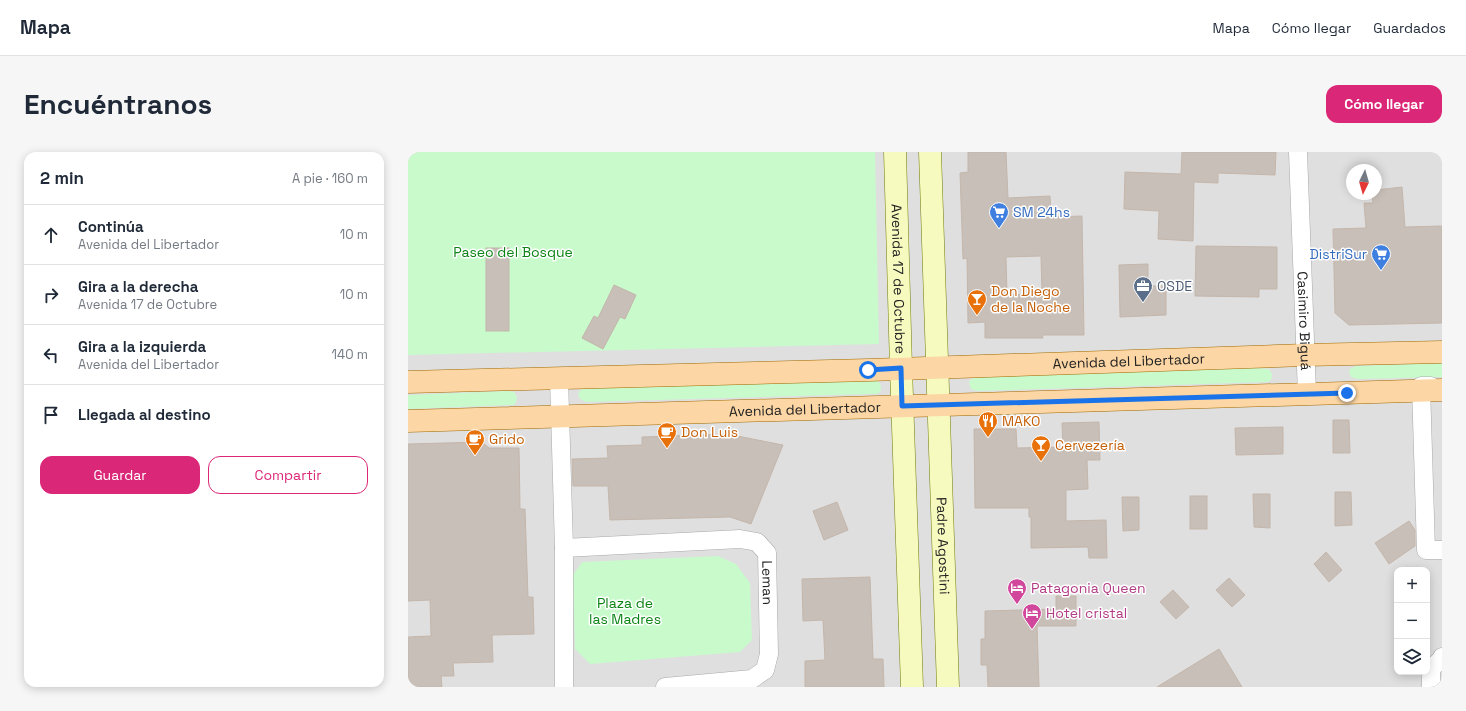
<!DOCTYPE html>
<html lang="es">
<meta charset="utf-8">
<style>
body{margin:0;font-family:"Space Grotesk",sans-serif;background:#f6f6f7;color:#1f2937}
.controls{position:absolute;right:12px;bottom:12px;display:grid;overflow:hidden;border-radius:8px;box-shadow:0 2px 10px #0003}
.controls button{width:36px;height:36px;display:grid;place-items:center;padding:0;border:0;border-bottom:1px solid #e0e1e3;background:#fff;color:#1f2937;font:20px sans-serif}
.compass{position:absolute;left:938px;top:12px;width:36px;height:36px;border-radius:50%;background:#fff;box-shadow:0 2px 10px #0003;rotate:185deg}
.stop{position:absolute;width:12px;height:12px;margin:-9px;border:3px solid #1a73e8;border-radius:50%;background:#fff}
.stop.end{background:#1a73e8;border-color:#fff;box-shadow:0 1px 4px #0008}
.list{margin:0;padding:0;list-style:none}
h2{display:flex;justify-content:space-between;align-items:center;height:52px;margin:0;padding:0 16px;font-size:17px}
h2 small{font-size:13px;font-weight:400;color:#747a83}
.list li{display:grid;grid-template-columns:26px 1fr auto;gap:12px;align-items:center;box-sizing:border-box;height:60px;padding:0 16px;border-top:1px solid #e0e1e3}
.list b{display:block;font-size:15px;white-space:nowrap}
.list p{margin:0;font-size:13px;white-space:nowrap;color:#747a83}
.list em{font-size:13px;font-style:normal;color:#747a83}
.actions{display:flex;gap:8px;padding:12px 16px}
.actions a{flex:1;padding:9px 0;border:1px solid #db2777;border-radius:12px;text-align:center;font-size:14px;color:#db2777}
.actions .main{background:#db2777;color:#fff}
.icon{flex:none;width:22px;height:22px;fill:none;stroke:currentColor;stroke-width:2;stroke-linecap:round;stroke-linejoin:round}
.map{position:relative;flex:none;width:1034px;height:535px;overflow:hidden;border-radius:12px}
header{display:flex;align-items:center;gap:24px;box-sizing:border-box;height:56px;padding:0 20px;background:#fff;border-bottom:1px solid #e0e1e3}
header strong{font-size:19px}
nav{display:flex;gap:22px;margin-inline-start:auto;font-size:14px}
.intro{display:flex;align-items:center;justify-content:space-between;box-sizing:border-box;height:96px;padding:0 24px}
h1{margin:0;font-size:28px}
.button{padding:10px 18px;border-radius:12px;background:#db2777;color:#fff;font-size:14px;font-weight:700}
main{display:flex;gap:24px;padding:0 24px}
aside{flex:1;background:#fff;border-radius:12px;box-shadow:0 2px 10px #0003}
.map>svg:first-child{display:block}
.residential{fill:#e0dfdf;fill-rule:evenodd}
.park{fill:#c8facc}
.building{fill:#c7bfb8;stroke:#c4b6ab;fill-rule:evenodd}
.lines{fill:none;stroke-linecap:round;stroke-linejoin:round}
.street-casing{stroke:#a9a9a9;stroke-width:19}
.secondary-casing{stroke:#707d05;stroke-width:23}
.primary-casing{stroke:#a06b00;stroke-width:23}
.street{stroke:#fff;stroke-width:18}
.secondary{stroke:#f7fabf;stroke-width:22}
.primary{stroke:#fcd6a4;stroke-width:22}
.route{stroke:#1a73e8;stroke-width:5}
.labels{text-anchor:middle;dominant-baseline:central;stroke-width:3;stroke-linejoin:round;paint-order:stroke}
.shop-label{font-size:14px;fill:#366cbe;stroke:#fff;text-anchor:start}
.park-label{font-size:14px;fill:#0c8416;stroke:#fff}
.street-label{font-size:14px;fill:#222;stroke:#fff}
.service-label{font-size:14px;fill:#4e5e75;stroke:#fff;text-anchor:start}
.food-label{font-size:14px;fill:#c56008;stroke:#fff;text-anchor:start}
.hotel-label{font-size:14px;fill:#b23c85;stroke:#fff;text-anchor:start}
</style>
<header>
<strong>Mapa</strong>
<nav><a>Mapa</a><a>Cómo llegar</a><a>Guardados</a></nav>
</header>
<div class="intro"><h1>Encuéntranos</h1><a class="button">Cómo llegar</a></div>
<main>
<aside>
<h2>2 min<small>A pie · 160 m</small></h2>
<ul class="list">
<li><svg class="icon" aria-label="ahead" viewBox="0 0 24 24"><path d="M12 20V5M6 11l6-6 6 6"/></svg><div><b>Continúa</b><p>Avenida del Libertador</p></div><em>10 m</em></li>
<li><svg class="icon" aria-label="right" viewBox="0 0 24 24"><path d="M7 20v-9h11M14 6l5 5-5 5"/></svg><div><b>Gira a la derecha</b><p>Avenida 17 de Octubre</p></div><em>10 m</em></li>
<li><svg class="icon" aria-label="left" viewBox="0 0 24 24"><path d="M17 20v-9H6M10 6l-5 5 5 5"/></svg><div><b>Gira a la izquierda</b><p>Avenida del Libertador</p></div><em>140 m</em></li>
<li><svg class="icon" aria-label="arrive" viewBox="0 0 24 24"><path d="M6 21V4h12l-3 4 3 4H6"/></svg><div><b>Llegada al destino</b></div></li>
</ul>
<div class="actions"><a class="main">Guardar</a><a>Compartir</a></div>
</aside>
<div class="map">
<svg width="1034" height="535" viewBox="0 0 1034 535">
<rect width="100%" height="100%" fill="#f2efe9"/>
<!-- residential -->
<path class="residential" d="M0,0h1034v535h-1034zM944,18h24v24h-24zM989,418h30v102h-30z"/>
<!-- park -->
<g class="park">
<polygon points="0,0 467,0 471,192 0,203"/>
<polygon points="1034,211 1034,225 949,227 943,225 941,220 942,217 948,214"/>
<polygon points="848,216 861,217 864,222 863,228 860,230 569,239 563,237 561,231 562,228 568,225"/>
<path d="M468,228c5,2 6,7 4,12l-3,2h-7l-284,8 -6,-3 -2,-5 4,-6z"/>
<polygon points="100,239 106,240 109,245 108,251 105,253 0,257 0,243"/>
<polygon points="310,404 328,412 342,431 344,488 332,500 182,512 167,497 165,423 174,410"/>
</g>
<!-- building -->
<g class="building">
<path d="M560,0h38l2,46 42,-2 1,21 31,-1 2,119h-42l1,3h-58v-16l-17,1 -1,-65 -4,1 -3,-86 8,-1zM633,104l1,38 -35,1 -1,-38z"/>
<polygon points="774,0 868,0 867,23 810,21 810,31 786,30 785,89 750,87 751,59 716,57 717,20 773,22"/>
<polygon points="994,35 997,75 1034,74 1034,171 941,173 927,161 925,77 958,76 956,51 965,51 964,42 968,42 968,38"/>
<polygon points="788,94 869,95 869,137 851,137 851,145 787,144"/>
<rect x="78" y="96" width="23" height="83"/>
<polygon points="740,112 740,134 758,134 758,163 712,165 711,113"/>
<polygon points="206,133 228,143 217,167 212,165 195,197 174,186 186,164 190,166"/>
<polygon points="925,268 941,268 942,301 925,301"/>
<polygon points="691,270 692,308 679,308 680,337 658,338 658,369 698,368 699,406 681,406 680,395 623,396 623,365 621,365 621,356 567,356 566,277 608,277 609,296 655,295 654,271"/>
<polygon points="875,275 875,302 828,303 827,276"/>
<polygon points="319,282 375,293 343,372 322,365 202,368 200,334 165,334 164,307 200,306 199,294 234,293 234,285"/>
<polygon points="74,290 81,296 111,296 112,357 117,357 120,445 125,445 126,482 84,483 85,510 45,511 46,524 33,524 34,535 0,535 0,485 23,484 22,448 0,449 0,292"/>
<polygon points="927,340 943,340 944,373 927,374"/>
<polygon points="845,342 862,342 862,376 846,375"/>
<rect x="782" y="344" width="17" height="33"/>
<polygon points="714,345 731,345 731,378 715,379"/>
<polygon points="429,350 440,378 416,388 405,359"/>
<polygon points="1001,369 1007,378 1007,394 981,412 967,391"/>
<polygon points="918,400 934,418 921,430 906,412"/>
<polygon points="462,425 465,507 475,507 476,535 397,535 397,509 417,508 415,468 395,469 394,427"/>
<polygon points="821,426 837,443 824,455 808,438"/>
<polygon points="765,438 781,455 768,467 752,450"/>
<polygon points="648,444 668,444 668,474 629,474 631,535 580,535 579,513 573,513 573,487 577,487 577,459 648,457"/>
<polygon points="811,497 834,535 749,535"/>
</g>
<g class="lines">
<defs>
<g id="street">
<path id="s1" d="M890,0l9,242"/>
<polyline points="151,226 156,396 156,535"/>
<polyline points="1023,234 1013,234 1018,398 1034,398"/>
<path id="s2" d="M156,396l176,-9 17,3 10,11 2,101 -4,16 -13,9 -87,8"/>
<polyline points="1023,535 1023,516 1033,508 1034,505"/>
</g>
<g id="secondary">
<path id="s3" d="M487,0l6,216 11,319"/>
<path id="s4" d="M522,0l18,535"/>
</g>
<g id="primary">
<path id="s5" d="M0,230l461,-12 436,-15 137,-3"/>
<path id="s6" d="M0,269l1034,-31"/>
</g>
</defs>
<!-- street casing -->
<use href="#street" class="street-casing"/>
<!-- secondary casing -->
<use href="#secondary" class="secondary-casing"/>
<!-- primary casing -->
<use href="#primary" class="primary-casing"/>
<!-- street -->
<use href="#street" class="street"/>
<!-- secondary -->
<use href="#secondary" class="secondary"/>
<!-- primary -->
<use href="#primary" class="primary"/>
</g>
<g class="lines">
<!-- route -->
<polyline class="route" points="460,218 493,216 494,254 939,241"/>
</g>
<!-- icons -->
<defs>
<symbol id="supermarket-pin" viewBox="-11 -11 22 30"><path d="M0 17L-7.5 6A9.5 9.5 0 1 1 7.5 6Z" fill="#3f7fe0" stroke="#fff"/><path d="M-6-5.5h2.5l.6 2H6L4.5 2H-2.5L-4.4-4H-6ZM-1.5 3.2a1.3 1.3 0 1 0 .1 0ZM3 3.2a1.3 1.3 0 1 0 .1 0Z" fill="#fff"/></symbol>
<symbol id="office-pin" viewBox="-11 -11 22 30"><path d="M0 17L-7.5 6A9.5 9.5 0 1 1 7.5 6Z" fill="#5c6f8a" stroke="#fff"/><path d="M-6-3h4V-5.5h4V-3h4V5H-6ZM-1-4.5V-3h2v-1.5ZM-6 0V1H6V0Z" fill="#fff"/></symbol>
<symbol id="bar-pin" viewBox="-11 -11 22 30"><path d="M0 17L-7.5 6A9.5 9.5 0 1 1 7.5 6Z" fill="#e8710a" stroke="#fff"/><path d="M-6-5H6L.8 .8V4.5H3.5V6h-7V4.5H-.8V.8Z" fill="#fff"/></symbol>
<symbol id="restaurant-pin" viewBox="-11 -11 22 30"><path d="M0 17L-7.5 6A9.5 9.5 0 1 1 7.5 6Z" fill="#e8710a" stroke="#fff"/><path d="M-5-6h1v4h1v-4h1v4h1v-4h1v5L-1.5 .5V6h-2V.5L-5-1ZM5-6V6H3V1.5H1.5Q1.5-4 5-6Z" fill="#fff"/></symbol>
<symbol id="cafe-pin" viewBox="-11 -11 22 30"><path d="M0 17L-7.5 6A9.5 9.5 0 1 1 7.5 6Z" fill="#e8710a" stroke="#fff"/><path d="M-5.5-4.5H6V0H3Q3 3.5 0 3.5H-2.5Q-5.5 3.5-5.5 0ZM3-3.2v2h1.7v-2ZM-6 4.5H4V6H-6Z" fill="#fff"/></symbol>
<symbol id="hotel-pin" viewBox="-11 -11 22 30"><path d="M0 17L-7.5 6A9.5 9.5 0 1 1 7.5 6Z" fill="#d1479c" stroke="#fff"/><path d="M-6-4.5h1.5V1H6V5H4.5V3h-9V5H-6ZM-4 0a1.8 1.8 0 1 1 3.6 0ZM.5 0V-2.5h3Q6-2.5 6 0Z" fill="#fff"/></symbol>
</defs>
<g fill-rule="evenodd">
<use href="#supermarket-pin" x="580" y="49" width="22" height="30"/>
<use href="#supermarket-pin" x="962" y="91" width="22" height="30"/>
<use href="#office-pin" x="724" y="123" width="22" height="30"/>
<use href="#bar-pin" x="558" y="136" width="22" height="30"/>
<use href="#restaurant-pin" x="569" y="258" width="22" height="30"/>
<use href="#cafe-pin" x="248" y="269" width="22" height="30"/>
<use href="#cafe-pin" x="56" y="276" width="22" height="30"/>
<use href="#bar-pin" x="622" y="282" width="22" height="30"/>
<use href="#hotel-pin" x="598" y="425" width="22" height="30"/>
<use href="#hotel-pin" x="613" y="450" width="22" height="30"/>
</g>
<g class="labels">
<!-- shop labels -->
<g class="shop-label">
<text x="605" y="60">SM 24hs</text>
<text x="959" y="102" text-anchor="end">DistriSur</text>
</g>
<!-- park labels -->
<g class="park-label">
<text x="105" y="100">Paseo del Bosque</text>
<text x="217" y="451">Plaza de<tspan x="217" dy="16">las Madres</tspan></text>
</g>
<!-- street labels -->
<g class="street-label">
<text stroke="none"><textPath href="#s3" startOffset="127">Avenida 17 de Octubre</textPath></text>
<text stroke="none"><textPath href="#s1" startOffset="169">Casimiro Biguá</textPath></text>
<text stroke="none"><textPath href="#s5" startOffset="721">Avenida del Libertador</textPath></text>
<text stroke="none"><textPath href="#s6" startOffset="397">Avenida del Libertador</textPath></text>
<text stroke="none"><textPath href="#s4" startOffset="394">Padre Agostini</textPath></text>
<text stroke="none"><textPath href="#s2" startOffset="238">Leman</textPath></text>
</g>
<!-- service labels -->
<g class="service-label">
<text x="749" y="134">OSDE</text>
</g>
<!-- food labels -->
<g class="food-label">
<text x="583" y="139">Don Diego<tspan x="583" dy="16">de la Noche</tspan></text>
<text x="594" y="269">MAKO</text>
<text x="273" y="280">Don Luis</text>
<text x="81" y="287">Grido</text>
<text x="647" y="293">Cervezería</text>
</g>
<!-- hotel labels -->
<g class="hotel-label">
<text x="623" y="436">Patagonia Queen</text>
<text x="638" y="461">Hotel cristal</text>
</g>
</g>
</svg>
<div class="controls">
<button>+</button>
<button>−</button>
<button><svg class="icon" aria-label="layers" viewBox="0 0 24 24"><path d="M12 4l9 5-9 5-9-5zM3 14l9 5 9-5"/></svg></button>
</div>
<svg class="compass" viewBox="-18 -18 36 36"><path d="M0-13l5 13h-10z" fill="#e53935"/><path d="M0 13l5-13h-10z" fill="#747a83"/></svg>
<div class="stop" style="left:460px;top:218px"></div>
<div class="stop end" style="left:939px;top:241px"></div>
</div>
</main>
